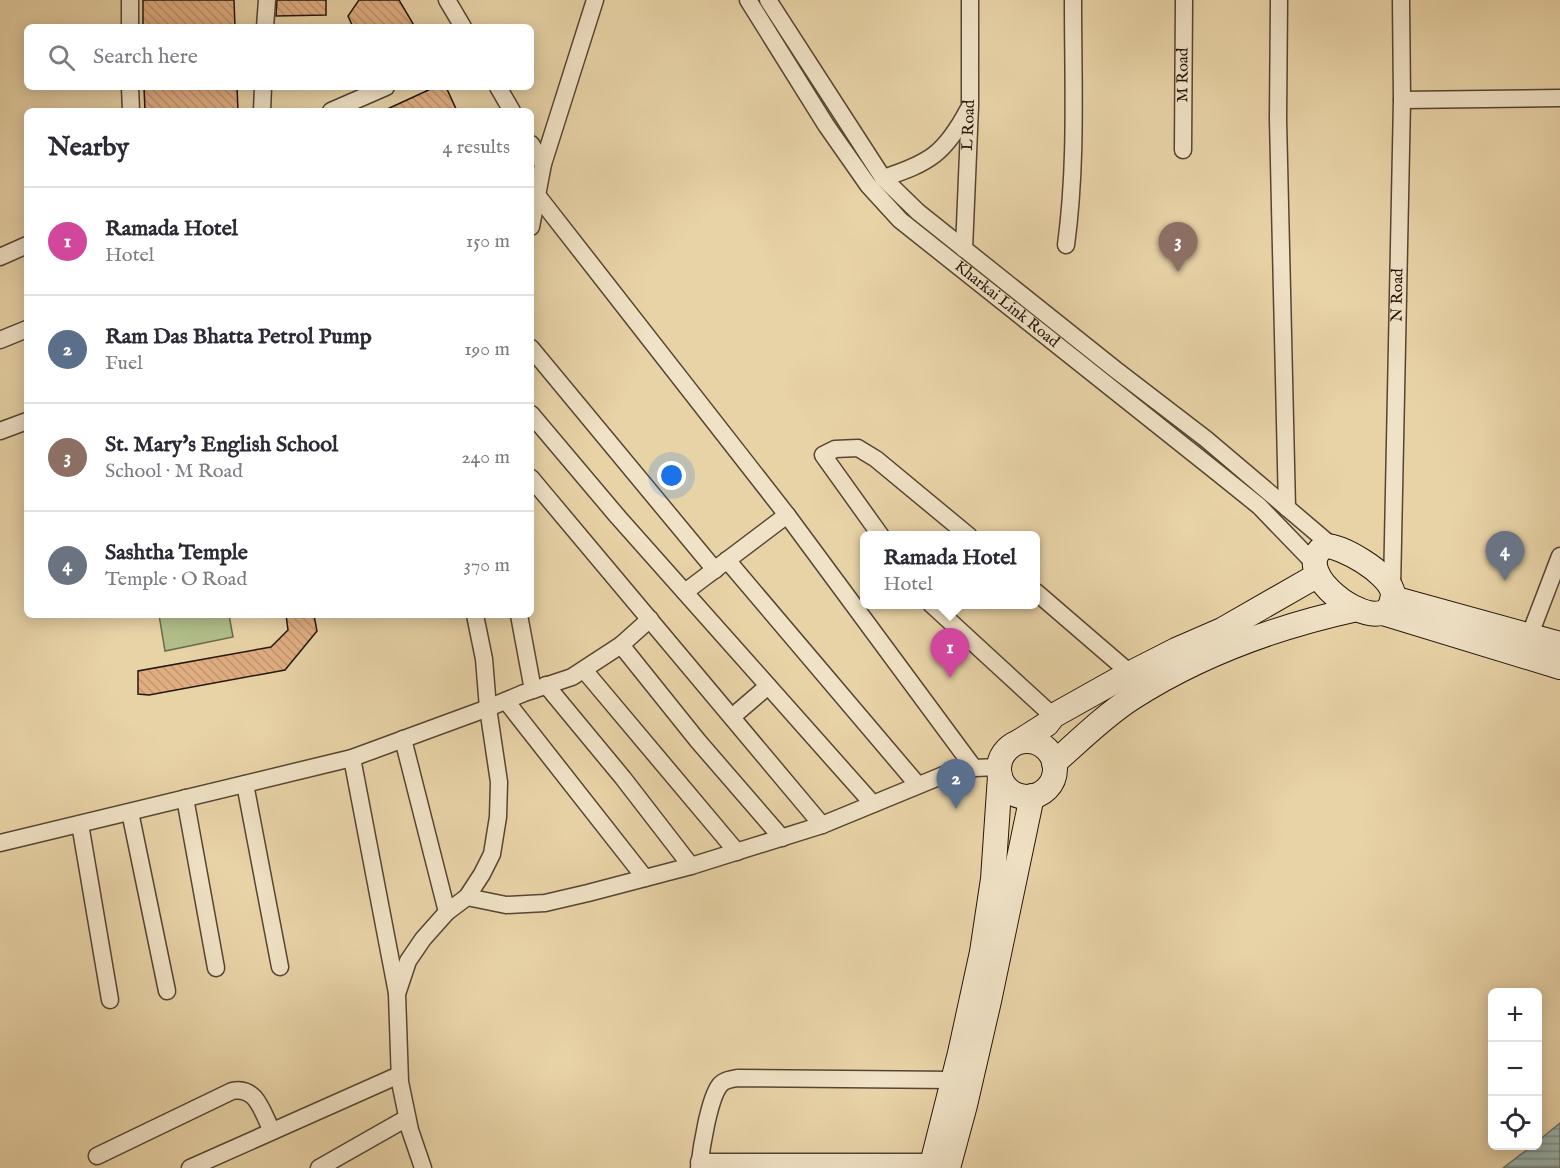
<!DOCTYPE html>
<meta charset="utf-8">
<style>
body{margin:0;font-family:"IM FELL English",serif;background:#f2f2f3;color:#2b2b33}
.controls{position:absolute;right:18px;bottom:18px;display:grid;overflow:hidden;border-radius:9px;box-shadow:0 3px 15px #0003}
.controls button{width:54px;height:54px;display:grid;place-items:center;padding:0;border:0;border-bottom:2px solid #e1e1e2;background:#fff;color:#2b2b33;font:30px sans-serif}
.you{position:absolute;left:672px;top:476px;width:21px;height:21px;margin:-15px;border:4px solid #fff;border-radius:50%;background:#1a73e8;box-shadow:0 0 0 9px #1a73e833}
.badge{display:grid;place-items:center;width:39px;height:39px;border-radius:50%;background:#8f2418;color:#fff;font-size:20px;font-weight:700}
.pin{position:absolute;translate:-50% -50px;filter:drop-shadow(0 2px 3px #0008)}
.pin::after{content:'';position:absolute;top:32px;width:21px;height:18px;background:inherit;clip-path:polygon(0 0,100% 0,50% 100%)}
.popup{position:absolute;left:860px;top:531px;width:180px;height:78px;box-sizing:border-box;display:grid;place-content:center;border-radius:9px;background:#fff;filter:drop-shadow(0 2px 4px #0005);font-size:20px;white-space:nowrap;color:#7c7c81}
.popup b{font-size:22px;color:#2b2b33}
.popup::after{content:'';position:absolute;left:50%;top:100%;margin-left:-12px;border:12px solid transparent;border-top-color:#fff}
.list{margin:0;padding:0;list-style:none}
h2{display:flex;justify-content:space-between;align-items:center;height:78px;margin:0;padding:0 24px;font-size:26px}
h2 small{font-size:20px;font-weight:400;color:#7c7c81}
.list li{display:grid;grid-template-columns:39px 1fr auto;gap:18px;align-items:center;box-sizing:border-box;height:108px;padding:0 24px;border-top:2px solid #e1e1e2}
.list b{display:block;font-size:22px;white-space:nowrap}
.list p{margin:0;font-size:20px;white-space:nowrap;color:#7c7c81}
.list em{font-size:20px;font-style:normal;color:#7c7c81}
.icon{flex:none;width:33px;height:33px;fill:none;stroke:currentColor;stroke-width:2;stroke-linecap:round;stroke-linejoin:round}
.map{position:relative;flex:none;width:1560px;height:1168px;overflow:hidden}
.search{position:absolute;background:#fff;box-shadow:0 3px 15px #0003;left:24px;top:24px;width:510px;height:66px;display:flex;align-items:center;gap:15px;box-sizing:border-box;padding:0 21px;border-radius:9px;color:#7c7c81;font-size:22px}
.panel{position:absolute;background:#fff;box-shadow:0 3px 15px #0003;left:24px;top:108px;width:510px;height:510px;border-radius:9px}
.map>svg:first-child{display:block}
.park{fill:#b1be8a;stroke:#6b6a4a;stroke-width:1.5}
.water{fill:url(#water-rules);stroke:#6c766f;stroke-width:1.5}
.building{fill:url(#building-back-hatch);stroke:#25160b;stroke-width:1.5}
.lines{fill:none;stroke-linecap:round;stroke-linejoin:round}
.minor-casing{stroke:#564532;stroke-width:19}
.secondary-casing{stroke:#25160b;stroke-width:26}
.minor{stroke:#f0e2c6;stroke-width:16}
.secondary{stroke:#f0e2c6;stroke-width:24}
.labels{text-anchor:middle;dominant-baseline:central;stroke-width:4.5;stroke-linejoin:round;paint-order:stroke}
.street-label{font-size:16px;fill:#25160b;stroke:#f0e2c6}
</style>
<div class="map">
<svg width="1560" height="1168" viewBox="0 0 1560 1168">
<defs>
<pattern id="water-rules" width="6" height="5" patternUnits="userSpaceOnUse" patternTransform="scale(1.5)"><rect width="6" height="5" fill="#9bb6b2"/><path d="M0 2.5h6" fill="none" stroke="#7e938f"/></pattern>
<pattern id="building-back-hatch" width="6" height="6" patternUnits="userSpaceOnUse" patternTransform="scale(1.5)"><rect width="6" height="6" fill="#e1ae82"/><path d="M-1 5l2 2M0 0l6 6M5-1l2 2" fill="none" stroke="#c1956f"/></pattern>
</defs>
<rect width="100%" height="100%" fill="#e8d3a7"/>
<filter id="stains"><feTurbulence type="fractalNoise" baseFrequency=".00333" numOctaves="4"/><feColorMatrix values="0 0 0 0 .2 0 0 0 0 .09 0 0 0 0 .02 0 0 0 .5 -.17"/></filter>
<radialGradient id="worn" r=".72"><stop offset=".6" stop-color="#630" stop-opacity="0"/><stop offset="1" stop-color="#630" stop-opacity=".3"/></radialGradient>
<!-- park -->
<polygon class="park" points="159,615 229,615 233,637 165,651"/>
<!-- water -->
<polygon class="water" points="1560,1123 1560,1168 1503,1168 1532,1146 1538,1146 1538,1141"/>
<!-- building -->
<g class="building">
<polygon points="143,0 234,0 235,27 143,27"/>
<polygon points="277,0 326,0 326,15 276,16"/>
<polygon points="359,0 399,0 415,27 353,27 348,16"/>
<polygon points="144,87 237,87 238,111 145,111"/>
<polygon points="435,87 446,87 457,111 383,111"/>
<polygon points="286,615 314,615 317,631 285,670 149,695 138,694 138,671 271,647 288,630"/>
</g>
<g class="lines">
<defs>
<g id="minor">
<polyline points="447,0 463,27"/>
<path id="s1" d="M748,0l78,125 42,60 32,35 318,253 41,33 56,58"/>
<polyline points="768,0 883,178 918,212 1116,370 1206,439 1332,546"/>
<polyline points="1279,0 1278,119 1287,508"/>
<polyline points="130,27 130,0"/>
<polyline points="265,27 267,0"/>
<polyline points="130,87 131,111"/>
<polyline points="498,87 512,111"/>
<polyline points="1402,100 1560,98"/>
<polyline points="262,111 263,87"/>
<polyline points="331,111 386,87"/>
<polyline points="531,144 543,164"/>
<path id="s2" d="M1183,150l1,-150"/>
<path d="M883,178c47,-15 62,-25 85,-68"/>
<polyline points="537,195 787,515 974,768"/>
<polyline points="531,227 543,164 595,0"/>
<path d="M1066,245c11,-81 7,-163 7,-245"/>
<path id="s3" d="M964,249l6,-143v-106"/>
<polyline points="0,257 27,245"/>
<polyline points="0,340 27,329"/>
<polyline points="531,348 715,570"/>
<polyline points="531,414 618,517 873,804"/>
<polyline points="0,431 27,421"/>
<polyline points="531,478 822,825"/>
<polyline points="881,536 823,455 835,449 858,448 876,459 969,536"/>
<polyline points="727,560 917,784"/>
<path id="s4" d="M1392,589l10,-489 -1,-100"/>
<polyline points="685,592 787,515"/>
<polyline points="1036,592 1130,673"/>
<polyline points="931,604 1053,716"/>
<polyline points="519,615 533,690"/>
<polyline points="1529,637 1560,556"/>
<polyline points="621,645 698,741 782,838"/>
<polyline points="584,670 737,852"/>
<polyline points="546,685 623,778 691,866"/>
<polyline points="506,701 645,878"/>
<polyline points="732,717 768,686"/>
<polyline points="403,739 447,912"/>
<polyline points="352,758 397,993"/>
<polyline points="245,784 280,967"/>
<polyline points="185,798 216,968"/>
<polyline points="130,812 167,991"/>
<polyline points="80,824 110,1000"/>
<polyline points="0,843 352,758 488,708 524,693 572,677 621,645 650,619"/>
<polyline points="467,897 506,905 545,903 588,893 691,866 822,825 946,774 974,768 999,767"/>
<path d="M97,1156l135,-65c25,-5 30,21 40,40"/>
<polyline points="699,1162 933,1162"/>
<polyline points="190,1168 399,1075"/>
<polyline points="319,1168 407,1118"/>
<polyline points="423,1168 410,1130 400,1082 397,994 408,961 423,939 447,912 467,897 482,874 492,854 498,817 499,782 488,708 484,659 475,615"/>
<path d="M699,1168c2,-18 10,-70 21,-83 4,-5 12,-6 18,-7l215,2"/>
</g>
<g id="secondary">
<path d="M1325,546c18,0 61,26 67,44 2,5 0,9 -1,14 -2,4 -5,8 -10,9 -28,7 -91,-46 -56,-67z"/>
<polyline points="1393,598 1560,644"/>
<polyline points="1383,613 1560,667"/>
<polyline points="1020,741 1047,724 1053,716 1119,679 1176,650 1222,630 1318,575"/>
<circle cx="1027" cy="769" r="28"/>
<path d="M1054,763c25,-22 50,-47 78,-65 67,-43 147,-72 225,-89"/>
<polyline points="931,1168 960,1053 982,952 993,879 1000,776"/>
<polyline points="948,1168 965,1105 989,1001 1032,796"/>
</g>
</defs>
<!-- minor casing -->
<use href="#minor" class="minor-casing"/>
<!-- secondary casing -->
<use href="#secondary" class="secondary-casing"/>
<!-- minor -->
<use href="#minor" class="minor"/>
<!-- secondary -->
<use href="#secondary" class="secondary"/>
</g>
<g class="labels">
<!-- street labels -->
<g class="street-label">
<text stroke="none"><textPath href="#s2" startOffset="75">M Road</textPath></text>
<text stroke="none"><textPath href="#s3" startOffset="124">L Road</textPath></text>
<text stroke="none"><textPath href="#s4" startOffset="294">N Road</textPath></text>
<text stroke="none"><textPath href="#s1" startOffset="404">Kharkai Link Road</textPath></text>
</g>
</g>
<rect width="100%" height="100%" filter="url(#stains)"/>
<rect width="100%" height="100%" fill="url(#worn)"/>
</svg>
<div class="controls">
<button>+</button>
<button>−</button>
<button><svg class="icon" aria-label="locate" viewBox="0 0 24 24"><circle cx="12" cy="12" r="6"/><path d="M12 2v4M12 18v4M2 12h4M18 12h4"/></svg></button>
</div>
<div class="you"></div>
<div class="pin badge" style="left:950px;top:678px;background:#d1479c">1</div>
<div class="popup"><b>Ramada Hotel</b>Hotel</div>
<div class="pin badge" style="left:956px;top:809px;background:#5c6f8a">2</div>
<div class="pin badge" style="left:1178px;top:272px;background:#8d6e63">3</div>
<div class="pin badge" style="left:1505px;top:581px;background:#6b7280">4</div>
<div class="search"><svg class="icon" aria-label="search" viewBox="0 0 24 24"><circle cx="10" cy="10" r="6"/><path d="M15 15l6 6"/></svg>Search here</div>
<section class="panel">
<h2>Nearby<small>4 results</small></h2>
<ul class="list">
<li><span class="badge" style="background:#d1479c">1</span><div><b>Ramada Hotel</b><p>Hotel</p></div><em>150 m</em></li>
<li><span class="badge" style="background:#5c6f8a">2</span><div><b>Ram Das Bhatta Petrol Pump</b><p>Fuel</p></div><em>190 m</em></li>
<li><span class="badge" style="background:#8d6e63">3</span><div><b>St. Mary's English School</b><p>School · M Road</p></div><em>240 m</em></li>
<li><span class="badge" style="background:#6b7280">4</span><div><b>Sashtha Temple</b><p>Temple · O Road</p></div><em>370 m</em></li>
</ul>
</section>
</div>
